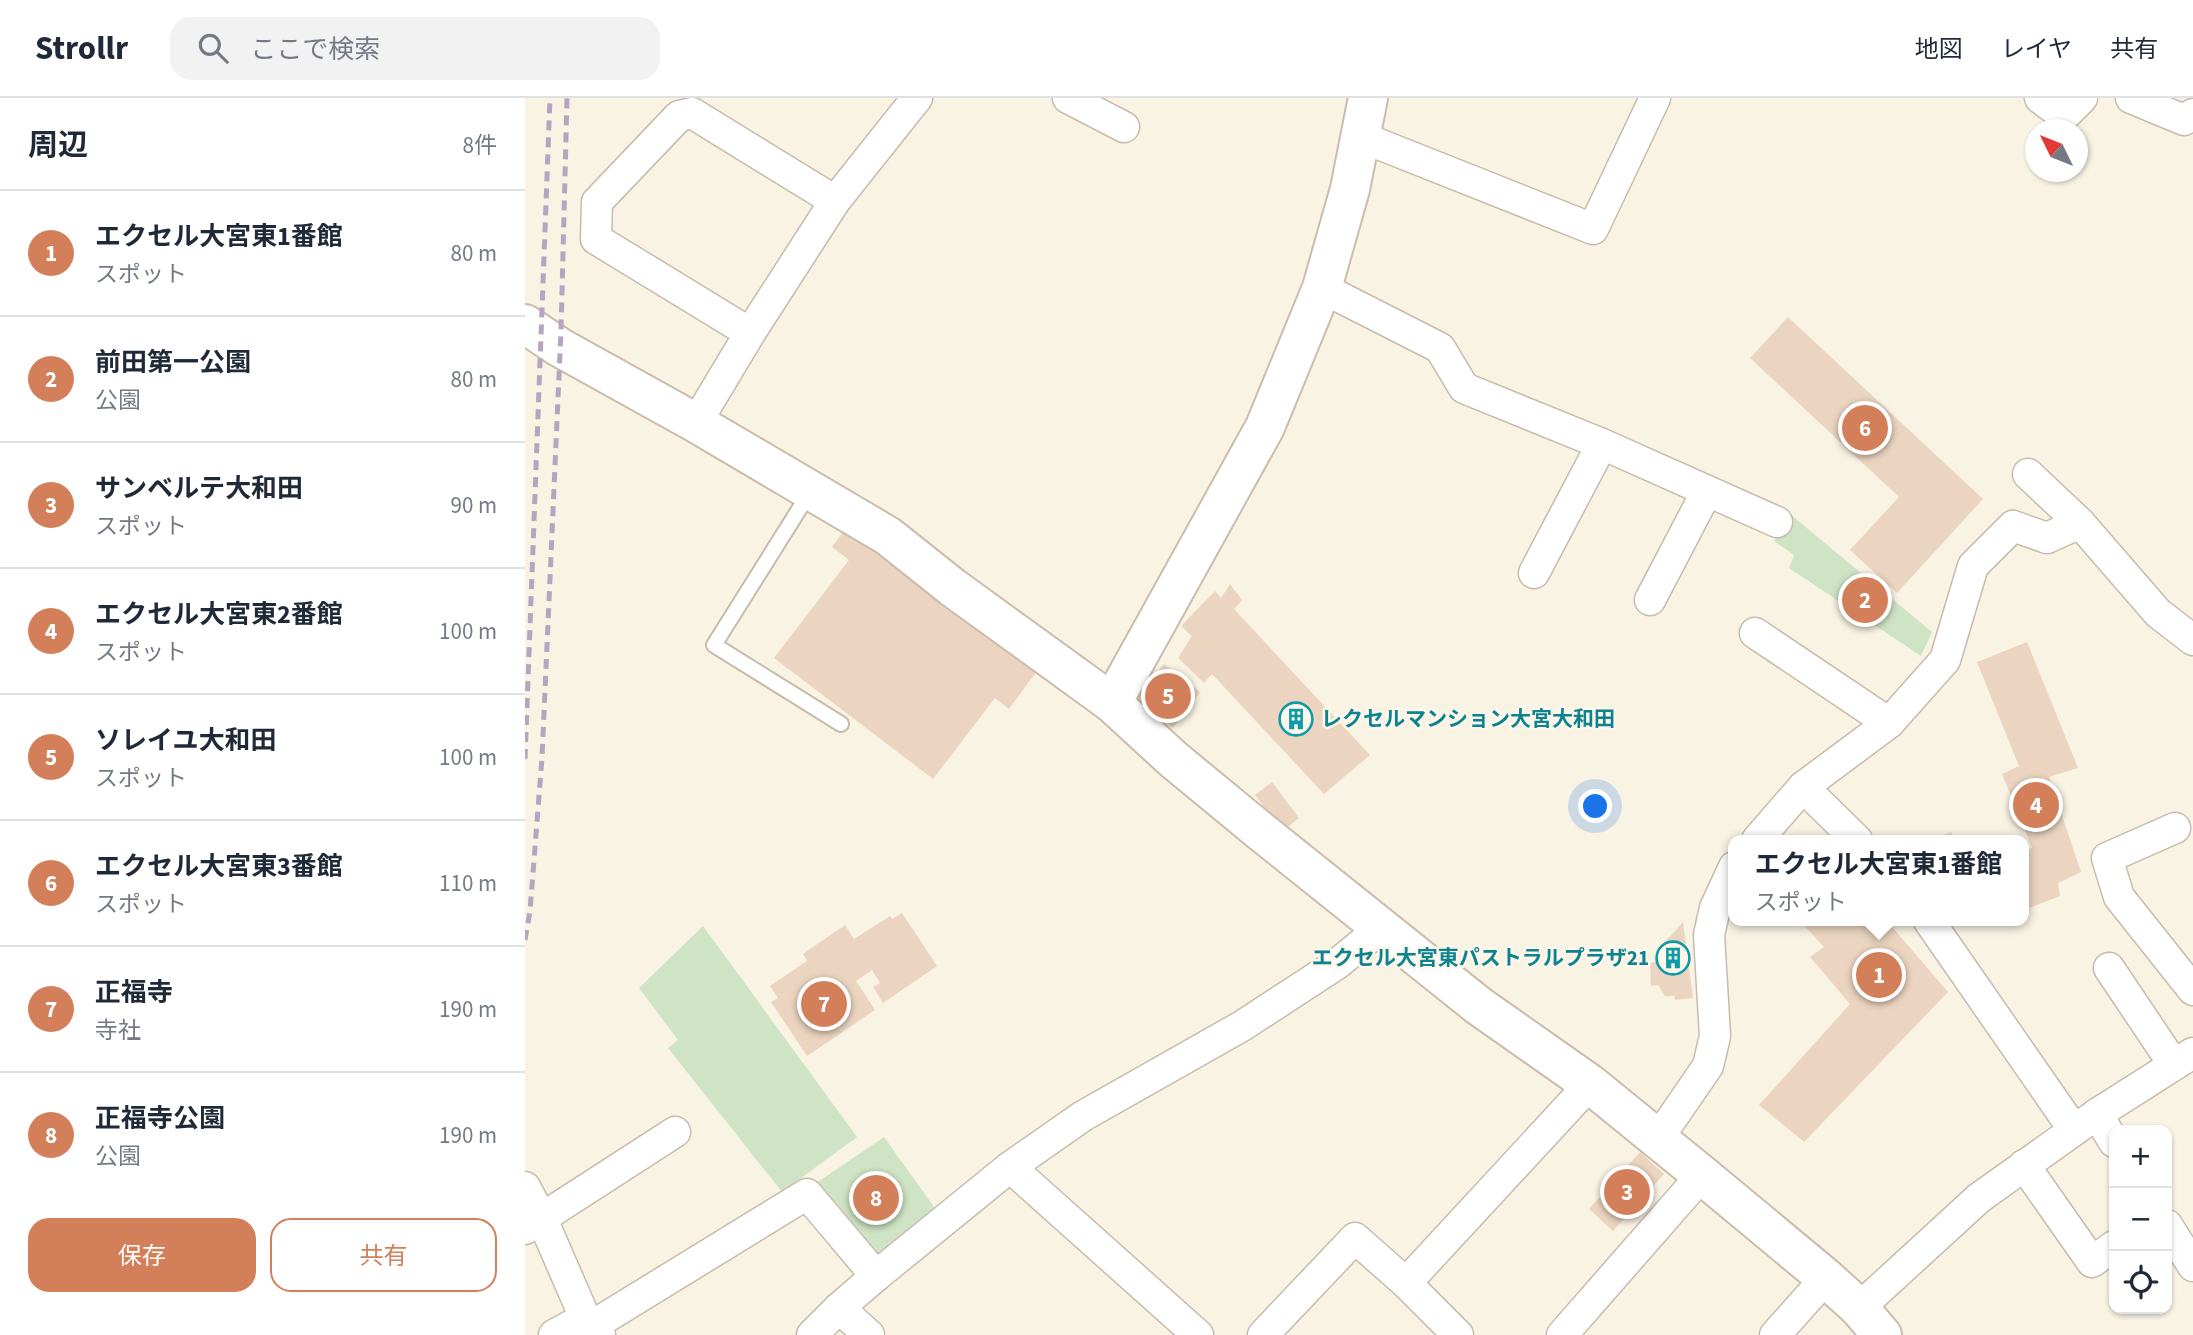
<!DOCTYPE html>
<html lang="ja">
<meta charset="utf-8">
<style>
body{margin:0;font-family:"Source Sans 3","Noto Sans JP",sans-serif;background:#f2f2f3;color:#1f2937}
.controls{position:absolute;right:21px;bottom:21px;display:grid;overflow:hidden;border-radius:14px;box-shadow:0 2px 5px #0004}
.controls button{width:63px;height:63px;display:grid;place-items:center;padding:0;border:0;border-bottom:2px solid #e0e1e3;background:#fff;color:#1f2937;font:35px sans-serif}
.compass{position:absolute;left:1500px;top:21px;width:63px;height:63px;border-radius:50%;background:#fff;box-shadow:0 2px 5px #0004;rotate:313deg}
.you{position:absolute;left:1071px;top:709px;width:24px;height:24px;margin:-18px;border:5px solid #fff;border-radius:50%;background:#1a73e8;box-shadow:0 0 0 10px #1a73e833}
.badge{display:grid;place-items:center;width:46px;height:46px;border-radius:50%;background:#d37f59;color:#fff;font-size:23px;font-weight:700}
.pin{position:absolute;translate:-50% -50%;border:4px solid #fff;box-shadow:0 2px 7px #0006}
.popup{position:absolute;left:1203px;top:737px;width:301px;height:91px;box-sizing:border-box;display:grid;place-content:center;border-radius:14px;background:#fff;filter:drop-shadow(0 2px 5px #0005);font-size:23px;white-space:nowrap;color:#747a83}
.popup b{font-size:26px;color:#1f2937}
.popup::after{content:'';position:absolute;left:50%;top:100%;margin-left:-14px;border:14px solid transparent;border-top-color:#fff}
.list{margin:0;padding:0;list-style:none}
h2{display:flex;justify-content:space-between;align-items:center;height:91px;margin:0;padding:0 28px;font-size:30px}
h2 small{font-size:23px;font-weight:400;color:#747a83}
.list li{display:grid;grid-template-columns:46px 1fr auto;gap:21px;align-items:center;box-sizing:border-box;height:126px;padding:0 28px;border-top:2px solid #e0e1e3}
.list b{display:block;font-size:26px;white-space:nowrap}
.list p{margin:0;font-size:23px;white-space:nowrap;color:#747a83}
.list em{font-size:23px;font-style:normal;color:#747a83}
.actions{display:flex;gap:14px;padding:21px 28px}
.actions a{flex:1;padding:16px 0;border:2px solid #d37f59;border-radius:21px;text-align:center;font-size:24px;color:#d37f59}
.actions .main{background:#d37f59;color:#fff}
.icon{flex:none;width:38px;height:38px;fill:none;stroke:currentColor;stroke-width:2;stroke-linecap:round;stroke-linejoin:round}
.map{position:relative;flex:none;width:1668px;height:1237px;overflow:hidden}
header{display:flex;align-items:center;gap:42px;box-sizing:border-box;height:98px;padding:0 35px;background:#fff;border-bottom:2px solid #e0e1e3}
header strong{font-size:33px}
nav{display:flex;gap:38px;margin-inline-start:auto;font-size:24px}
.search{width:490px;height:63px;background:#f2f2f3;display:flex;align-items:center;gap:18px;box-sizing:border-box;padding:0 24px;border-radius:21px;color:#747a83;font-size:26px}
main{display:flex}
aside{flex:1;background:#fff}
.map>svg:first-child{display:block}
.green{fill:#cfe4c5}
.building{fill:#ebd5c0}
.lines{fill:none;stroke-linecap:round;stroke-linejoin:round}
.lane-casing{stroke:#c8bbac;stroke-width:18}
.street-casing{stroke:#c8bbac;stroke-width:33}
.secondary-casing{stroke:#cbbcab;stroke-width:42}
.lane{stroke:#fff;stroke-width:14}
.street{stroke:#fff;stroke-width:30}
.secondary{stroke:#fff;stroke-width:38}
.rail{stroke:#b6a5c0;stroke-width:5;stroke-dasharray:10 7;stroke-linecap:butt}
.labels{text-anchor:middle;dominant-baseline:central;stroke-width:5;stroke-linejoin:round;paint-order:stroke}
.culture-label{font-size:21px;font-weight:bold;fill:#0d838f;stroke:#fcf7ea;text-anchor:start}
</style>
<header>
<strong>Strollr</strong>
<div class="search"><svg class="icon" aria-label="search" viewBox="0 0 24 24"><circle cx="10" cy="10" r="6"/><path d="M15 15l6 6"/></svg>ここで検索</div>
<nav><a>地図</a><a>レイヤ</a><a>共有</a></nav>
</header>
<main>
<aside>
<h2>周辺<small>8件</small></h2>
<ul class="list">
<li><span class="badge">1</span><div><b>エクセル大宮東1番館</b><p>スポット</p></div><em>80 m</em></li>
<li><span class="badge">2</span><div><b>前田第一公園</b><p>公園</p></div><em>80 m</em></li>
<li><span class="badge">3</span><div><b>サンベルテ大和田</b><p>スポット</p></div><em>90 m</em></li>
<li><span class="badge">4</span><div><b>エクセル大宮東2番館</b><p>スポット</p></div><em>100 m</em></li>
<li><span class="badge">5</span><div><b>ソレイユ大和田</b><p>スポット</p></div><em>100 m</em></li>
<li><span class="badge">6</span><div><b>エクセル大宮東3番館</b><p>スポット</p></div><em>110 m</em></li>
<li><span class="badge">7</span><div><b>正福寺</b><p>寺社</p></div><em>190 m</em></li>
<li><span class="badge">8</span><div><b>正福寺公園</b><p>公園</p></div><em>190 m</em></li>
</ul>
<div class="actions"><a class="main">保存</a><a>共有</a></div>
</aside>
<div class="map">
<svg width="1668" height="1237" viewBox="0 0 1668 1237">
<rect width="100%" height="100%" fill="#f9f3e4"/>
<!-- green -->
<g class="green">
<polygon points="1265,416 1407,534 1396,558 1264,470 1269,457 1249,443"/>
<polygon points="178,828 332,1039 257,1094 143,950 153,942 114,890"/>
<polygon points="359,1039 412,1113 354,1160 290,1086"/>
</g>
<!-- building -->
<g class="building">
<polygon points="1263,219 1458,401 1372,495 1325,452 1374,399 1225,260"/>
<polygon points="321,430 511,574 484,611 470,600 408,681 249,560 324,462 307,449"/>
<polygon points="705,486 717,502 709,511 845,657 799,696 687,576 679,585 653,560 667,538 656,528 690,493 696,500"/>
<polygon points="1502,544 1553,670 1524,679 1556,774 1533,785 1535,798 1499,812 1499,753 1507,750 1477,676 1494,668 1452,564"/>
<polygon points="639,566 675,594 648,630 611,602"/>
<polygon points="747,684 774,720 763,729 739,709 730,697"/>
<polygon points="1426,734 1429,742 1406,742"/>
<polygon points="377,815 412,868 358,905 348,889 355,885 347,872 331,883 350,912 282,958 246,904 253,900 245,888 282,863 278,856 320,827 329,841 365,818 367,821"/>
<polygon points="1275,823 1362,823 1423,894 1279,1044 1234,1007 1325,906 1285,859 1299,849"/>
<polygon points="1158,824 1168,900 1150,902 1149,898 1140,898 1133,887 1126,888 1125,865 1134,863 1134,856 1143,854 1141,843"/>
<polygon points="1115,1054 1139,1076 1088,1133 1064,1111"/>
</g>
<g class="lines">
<defs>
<polyline id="lane" points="285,394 189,547 316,626"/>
<g id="street">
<polyline points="543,0 599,29"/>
<polyline points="1515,0 1539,18 1557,0"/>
<polyline points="1606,0 1659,22 1668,16"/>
<polyline points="836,39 1068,131 1130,0"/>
<polyline points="797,190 915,250 939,290 1077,346 1252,424"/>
<polyline points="225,235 71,141 72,104 154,18 167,15 310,103"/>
<polyline points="171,325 225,235 310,103 392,0"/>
<polyline points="1503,376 1555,425 1633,515 1668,542"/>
<polyline points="1009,475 1077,346"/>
<polyline points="1125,502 1182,393"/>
<polyline points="1230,535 1364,625"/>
<polyline points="1278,689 1332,742"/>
<polyline points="1650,730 1582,760 1594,799 1668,892"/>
<polyline points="1232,742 1278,689 1364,625 1420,562 1448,468 1488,428 1522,440 1555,425"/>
<polyline points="1404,823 1549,1032"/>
<polyline points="1584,870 1649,967"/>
<polyline points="1572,1016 1589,1044"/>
<polyline points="1132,1042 1183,968 1190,938 1184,837 1190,810 1209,769"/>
<polyline points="1499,1067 1567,1164 1589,1148"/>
<polyline points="485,1069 673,1237"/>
<polyline points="0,1089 17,1121 60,1220 75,1237"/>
<polyline points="1642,1127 1668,1168"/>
<polyline points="0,1131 150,1034"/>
<polyline points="881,1185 1065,986"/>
<polyline points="314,1210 344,1237"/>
<polyline points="1334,1210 1454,1100 1572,1016 1668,955"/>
<polyline points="67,1228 282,1096 351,1178"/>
<polyline points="29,1237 60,1220"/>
<polyline points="287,1237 314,1210 351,1178 485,1069 558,1018 717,928 812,866 856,830"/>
<polyline points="738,1237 830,1140 881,1185 933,1237"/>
<polyline points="1037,1237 1177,1077"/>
<polyline points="1250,1237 1301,1180"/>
</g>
<g id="secondary">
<polyline points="0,226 34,249 171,325 363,438 427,489 587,605 648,661 734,732 954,908 1065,986 1177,1077 1301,1180 1334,1210 1357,1237"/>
<polyline points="587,605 740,329 797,190 825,91 843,0"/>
</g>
</defs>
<!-- lane casing -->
<use href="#lane" class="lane-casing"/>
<!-- street casing -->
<use href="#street" class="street-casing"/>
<!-- secondary casing -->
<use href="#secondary" class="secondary-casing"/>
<!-- lane -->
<use href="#lane" class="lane"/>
<!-- street -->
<use href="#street" class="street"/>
<!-- secondary -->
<use href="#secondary" class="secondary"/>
<!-- rail -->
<g class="rail">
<polyline points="0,661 25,0"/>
<polyline points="0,842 5,813 17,660 36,233 42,0"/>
</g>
</g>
<!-- icons -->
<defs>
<symbol id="building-ring" viewBox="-11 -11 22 22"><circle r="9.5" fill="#fcf7ea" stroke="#0f9aa8" stroke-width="1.5"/><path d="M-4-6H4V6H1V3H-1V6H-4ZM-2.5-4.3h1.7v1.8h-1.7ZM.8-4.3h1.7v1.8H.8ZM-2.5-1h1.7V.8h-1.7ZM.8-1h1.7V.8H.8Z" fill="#0f9aa8"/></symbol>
</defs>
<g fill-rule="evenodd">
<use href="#building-ring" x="752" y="602" width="38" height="38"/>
<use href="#building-ring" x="1129" y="841" width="38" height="38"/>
</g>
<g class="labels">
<!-- culture labels -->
<g class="culture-label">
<text x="796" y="621">レクセルマンション大宮大和田</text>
<text x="1124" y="860" text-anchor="end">エクセル大宮東パストラルプラザ21</text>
</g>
</g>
</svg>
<div class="controls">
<button>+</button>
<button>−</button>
<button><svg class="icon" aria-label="locate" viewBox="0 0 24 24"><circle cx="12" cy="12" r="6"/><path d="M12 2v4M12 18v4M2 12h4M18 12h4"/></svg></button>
</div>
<svg class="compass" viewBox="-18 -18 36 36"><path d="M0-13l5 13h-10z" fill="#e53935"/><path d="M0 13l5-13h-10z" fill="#747a83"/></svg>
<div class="you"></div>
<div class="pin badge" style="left:1354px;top:877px">1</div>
<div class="popup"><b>エクセル大宮東1番館</b>スポット</div>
<div class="pin badge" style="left:1340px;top:502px">2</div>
<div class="pin badge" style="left:1102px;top:1094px">3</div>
<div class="pin badge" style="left:1511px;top:707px">4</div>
<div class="pin badge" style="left:643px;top:598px">5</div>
<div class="pin badge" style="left:1340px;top:330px">6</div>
<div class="pin badge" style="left:299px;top:906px">7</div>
<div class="pin badge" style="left:351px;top:1100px">8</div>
</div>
</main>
